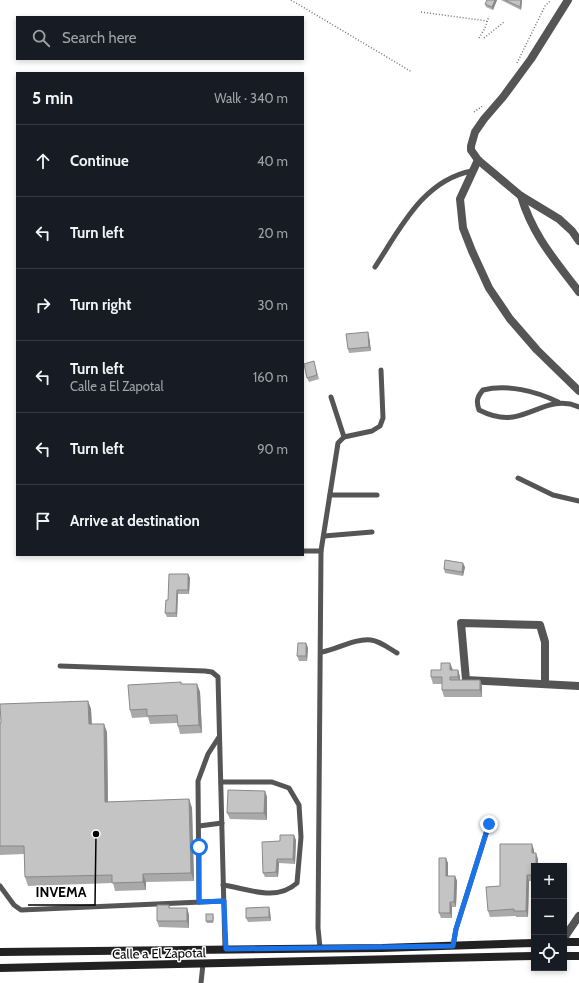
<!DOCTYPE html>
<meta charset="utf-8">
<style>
body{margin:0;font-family:Cabin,sans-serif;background:#242831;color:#f1f3f6}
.controls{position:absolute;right:12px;bottom:12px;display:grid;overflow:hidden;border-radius:0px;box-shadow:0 2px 6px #0003}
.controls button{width:36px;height:36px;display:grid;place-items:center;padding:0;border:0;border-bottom:1px solid #363941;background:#171b24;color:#f1f3f6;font:20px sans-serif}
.stop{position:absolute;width:12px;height:12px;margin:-9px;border:3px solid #1a73e8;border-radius:50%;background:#fff}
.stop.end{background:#1a73e8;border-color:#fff;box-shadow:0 1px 4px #0008}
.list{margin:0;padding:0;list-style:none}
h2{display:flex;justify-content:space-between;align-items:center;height:52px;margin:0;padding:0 16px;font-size:17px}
h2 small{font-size:13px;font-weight:400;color:#9ea1a6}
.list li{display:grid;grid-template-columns:26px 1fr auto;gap:12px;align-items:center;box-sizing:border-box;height:72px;padding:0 16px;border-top:1px solid #363941}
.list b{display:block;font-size:15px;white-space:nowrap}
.list p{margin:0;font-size:13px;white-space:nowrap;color:#9ea1a6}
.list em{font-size:13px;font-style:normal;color:#9ea1a6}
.icon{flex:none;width:22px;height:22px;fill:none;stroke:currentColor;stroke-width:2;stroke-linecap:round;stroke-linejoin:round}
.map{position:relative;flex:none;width:579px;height:983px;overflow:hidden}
.search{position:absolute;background:#171b24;box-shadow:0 2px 6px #0003;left:16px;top:16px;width:288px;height:44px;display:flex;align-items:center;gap:10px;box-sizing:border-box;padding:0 14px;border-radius:0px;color:#9ea1a6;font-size:15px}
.panel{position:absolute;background:#171b24;box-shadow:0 2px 6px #0003;left:16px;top:72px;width:288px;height:484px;border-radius:0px}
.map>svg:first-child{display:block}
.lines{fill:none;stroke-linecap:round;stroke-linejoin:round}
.path{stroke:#777;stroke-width:1.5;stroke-dasharray:1 2;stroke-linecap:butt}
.lane{stroke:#555;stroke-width:5}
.street{stroke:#555;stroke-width:8}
.secondary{stroke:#222;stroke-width:8}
.wall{fill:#a9a9a9}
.shaded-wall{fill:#898989}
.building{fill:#c4c4c4;stroke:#898989}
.route{stroke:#1a73e8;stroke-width:5}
.labels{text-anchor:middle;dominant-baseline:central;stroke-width:3;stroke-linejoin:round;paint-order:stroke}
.street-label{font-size:13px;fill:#000;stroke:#fff}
.leader{fill:none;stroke:#000;stroke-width:1.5}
.callout-dot{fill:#000;stroke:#fff;stroke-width:1.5}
.callout-label{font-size:14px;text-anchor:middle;font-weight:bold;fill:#000;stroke:#fff;stroke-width:3;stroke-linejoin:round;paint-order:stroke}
</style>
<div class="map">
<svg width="579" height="983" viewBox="0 0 579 983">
<rect width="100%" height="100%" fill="#fff"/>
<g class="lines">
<!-- path -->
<g class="path">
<polyline points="291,0 412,72"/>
<polyline points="421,12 487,21"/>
<polyline points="479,38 485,28 489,16"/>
<polyline points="484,38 504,22"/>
<polyline points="517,63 545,6 551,0"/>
<polyline points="474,112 484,105"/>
</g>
<!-- lane -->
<g class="lane">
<path d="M375,267c25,-38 48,-87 97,-96"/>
<polyline points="331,397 344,437"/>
<path d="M558,402c-22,-11 -51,-18 -75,-12 -6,7 -7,11 -4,20 10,5 22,9 34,7 23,-4 41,-21 66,-10"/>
<polyline points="518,478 553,495 579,501"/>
<polyline points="330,495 377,495"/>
<polyline points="324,536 372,532"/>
<polyline points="303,551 321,551"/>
<path d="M322,652c15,-3 34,-14 49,-12 9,1 19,9 26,13"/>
<polyline points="60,666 205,671 212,672 218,677 225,949"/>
<path d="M221,782h51l17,6 10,17 2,32 -4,46c-21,19 -48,6 -74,2"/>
<polyline points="199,826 222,823"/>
<polyline points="0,886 14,905 21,910 224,901"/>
<polyline points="199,902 198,781 208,754 219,737"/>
<polyline points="453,946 456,929 489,824"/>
<polyline points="320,948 318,928 321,551 338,443 344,437 372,431 380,426 383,418 381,370"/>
<polyline points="201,983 203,964"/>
</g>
<!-- street -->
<g class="street">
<polyline points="568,0 531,59 503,97 484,119 475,132 471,146 471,150 478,160 521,196 559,219 572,231 579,241"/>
<polyline points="478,160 460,199 463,228 472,251 489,288 510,319 537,350 579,391"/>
<path d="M521,196c12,40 34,64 58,96"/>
<polyline points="545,684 545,642 540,625 461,623 466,680 579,686"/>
<polyline points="564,938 579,916"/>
</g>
<!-- secondary -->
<g class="secondary">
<polyline points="564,942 579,942"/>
<polyline points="0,952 382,948 534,943"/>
<polyline points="564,956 579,956"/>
<polyline points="0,968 534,956"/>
</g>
</g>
<!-- wall -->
<g class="wall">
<polygon points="487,0 497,0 493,10 486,7 485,4"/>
<polygon points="501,0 522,0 522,1 521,10"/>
<polygon points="368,332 369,336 371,351 349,353 348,349"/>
<polygon points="315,365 319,379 309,382 307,378"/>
<polygon points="465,567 463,576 445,573 444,569"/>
<polygon points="188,574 190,578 189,594 178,594 177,617 167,617 165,613 168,600"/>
<polygon points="306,643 308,648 307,661 299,661 297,656"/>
<polygon points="441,670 458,670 460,677 460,680 480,680 482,686 482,697 444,697 442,690 442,684 433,684 431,677"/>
<polygon points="181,682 182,684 197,684 200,692 202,733 180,734 178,726 177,723 150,724 148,717 132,718 130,710"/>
<polygon points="88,701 91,709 92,724 107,732 108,802 189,799 192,808 194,881 146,882 146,890 115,891 113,883 28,886 25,877 24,854 0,855 0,723"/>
<polygon points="265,791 267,797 267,820 230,819 227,813"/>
<polygon points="296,840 295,864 279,863 278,877 265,877 263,873 280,841"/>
<polygon points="534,850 534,853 538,859 534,866 534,881 529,881 528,917 516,917 516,916 490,917 488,911 500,886"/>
<polygon points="448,863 448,876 455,876 457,881 456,907 452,907 452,918 441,918 439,913"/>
<polygon points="169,905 170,908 187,908 189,915 189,928 159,927 157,921"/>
<polygon points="269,907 270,912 271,921 248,922 246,918"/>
<polygon points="214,916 213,923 207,923 206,921"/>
</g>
<!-- shaded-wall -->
<g class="shaded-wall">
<polygon points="495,0 497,0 493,10 492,7"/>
<polygon points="521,0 522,1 521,10 520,7"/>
<polygon points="368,332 369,336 371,351 369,347"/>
<polygon points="463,563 465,567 463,576 462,572"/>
<polygon points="188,574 190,578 189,594 188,590"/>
<polygon points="177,590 178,594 177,617 176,613"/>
<polygon points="306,643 308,648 307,661 306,656"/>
<polygon points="450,663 453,670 453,677 450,670"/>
<polygon points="458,670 460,677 460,684 458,677"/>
<polygon points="480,680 482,686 482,697 480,690"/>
<polygon points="197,684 200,692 202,733 199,725"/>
<polygon points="88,701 91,709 92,733 89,724"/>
<polygon points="104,724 107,732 108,810 105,802"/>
<polygon points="265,791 267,797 267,820 264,813"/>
<polygon points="189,799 192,808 194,881 191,873"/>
<polygon points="294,835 296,840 295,864 293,859"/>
<polygon points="532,844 534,850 534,859 532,853"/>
<polygon points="536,853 538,859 538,866 536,866"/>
<polygon points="446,858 448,863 448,881 446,876"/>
<polygon points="277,859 279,863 278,877 276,872"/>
<polygon points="143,874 146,882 146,890 143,882"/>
<polygon points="527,875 529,881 528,917 526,911"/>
<polygon points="455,876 457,881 456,907 454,902"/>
<polygon points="450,902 452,907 452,918 450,913"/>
<polygon points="269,907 270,912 271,921 269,917"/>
<polygon points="187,908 189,915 189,928 187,921"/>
</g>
<!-- building -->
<g class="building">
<polygon points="487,0 495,0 492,7 485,4"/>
<polygon points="505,0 521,0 520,7"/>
<polygon points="368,332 369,347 348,349 346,334"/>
<polygon points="314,361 317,375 307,378 304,364"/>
<polygon points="445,560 463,563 462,572 444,569"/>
<polygon points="169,574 188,574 188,590 177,590 176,613 165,613 166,600 168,600"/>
<polygon points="298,643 306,643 306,656 297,656"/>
<polygon points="441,663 450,663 450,670 458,670 458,677 450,677 450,680 480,680 480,690 442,690 442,677 431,677 431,670 441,670"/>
<polygon points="181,682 181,684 197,684 199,725 178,726 177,715 147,716 147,709 130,710 128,685"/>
<polygon points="88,701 89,724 104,724 105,802 189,799 191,873 143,874 143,882 112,883 112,875 25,877 24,846 0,846 0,723 1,723 0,704"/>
<polygon points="228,790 265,791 264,813 227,813"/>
<polygon points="280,835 294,835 293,859 277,859 276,872 263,873 262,842 280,841"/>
<polygon points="500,844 532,844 532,853 536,853 536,866 534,866 534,875 527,875 526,911 514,911 514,909 488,911 486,887 500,886"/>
<polygon points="439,858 446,858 446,876 455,876 454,902 450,902 450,913 439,913"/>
<polygon points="157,905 169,905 169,908 187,908 187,921 157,921"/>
<polygon points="269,907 269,917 246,918 246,908"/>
<rect x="206" y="914" width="7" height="7"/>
</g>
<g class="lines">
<!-- route -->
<polyline class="route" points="199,847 199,902 224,901 226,949 453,946 456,929 489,824"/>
</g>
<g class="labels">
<!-- street labels -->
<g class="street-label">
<text transform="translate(159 953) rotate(-1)">Calle a El Zapotal</text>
</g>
</g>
<!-- callouts -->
<path class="leader" d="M96 834L95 905H28"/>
<circle class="callout-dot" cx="96" cy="834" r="4"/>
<g class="callout-label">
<text x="61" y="897">INVEMA</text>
</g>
</svg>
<div class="controls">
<button>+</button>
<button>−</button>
<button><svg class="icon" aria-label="locate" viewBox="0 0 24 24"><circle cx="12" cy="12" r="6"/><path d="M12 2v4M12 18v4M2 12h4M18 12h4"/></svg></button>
</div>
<div class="stop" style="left:199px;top:847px"></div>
<div class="stop end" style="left:489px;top:824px"></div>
<div class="search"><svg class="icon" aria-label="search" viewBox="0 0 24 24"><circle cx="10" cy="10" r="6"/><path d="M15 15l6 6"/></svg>Search here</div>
<section class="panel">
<h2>5 min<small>Walk · 340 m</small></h2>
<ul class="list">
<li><svg class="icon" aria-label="ahead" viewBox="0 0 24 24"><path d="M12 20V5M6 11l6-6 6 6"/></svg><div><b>Continue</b></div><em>40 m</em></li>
<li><svg class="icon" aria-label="left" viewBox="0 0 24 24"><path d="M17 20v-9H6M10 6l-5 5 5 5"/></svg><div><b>Turn left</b></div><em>20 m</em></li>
<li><svg class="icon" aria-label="right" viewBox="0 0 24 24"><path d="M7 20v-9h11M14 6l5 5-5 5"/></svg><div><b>Turn right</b></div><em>30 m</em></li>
<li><svg class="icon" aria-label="left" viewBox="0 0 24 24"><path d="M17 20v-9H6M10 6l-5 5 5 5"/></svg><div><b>Turn left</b><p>Calle a El Zapotal</p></div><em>160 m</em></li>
<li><svg class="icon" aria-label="left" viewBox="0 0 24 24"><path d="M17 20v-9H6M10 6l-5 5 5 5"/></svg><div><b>Turn left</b></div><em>90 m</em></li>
<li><svg class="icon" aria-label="arrive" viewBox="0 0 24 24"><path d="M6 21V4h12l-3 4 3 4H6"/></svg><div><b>Arrive at destination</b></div></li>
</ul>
</section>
</div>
